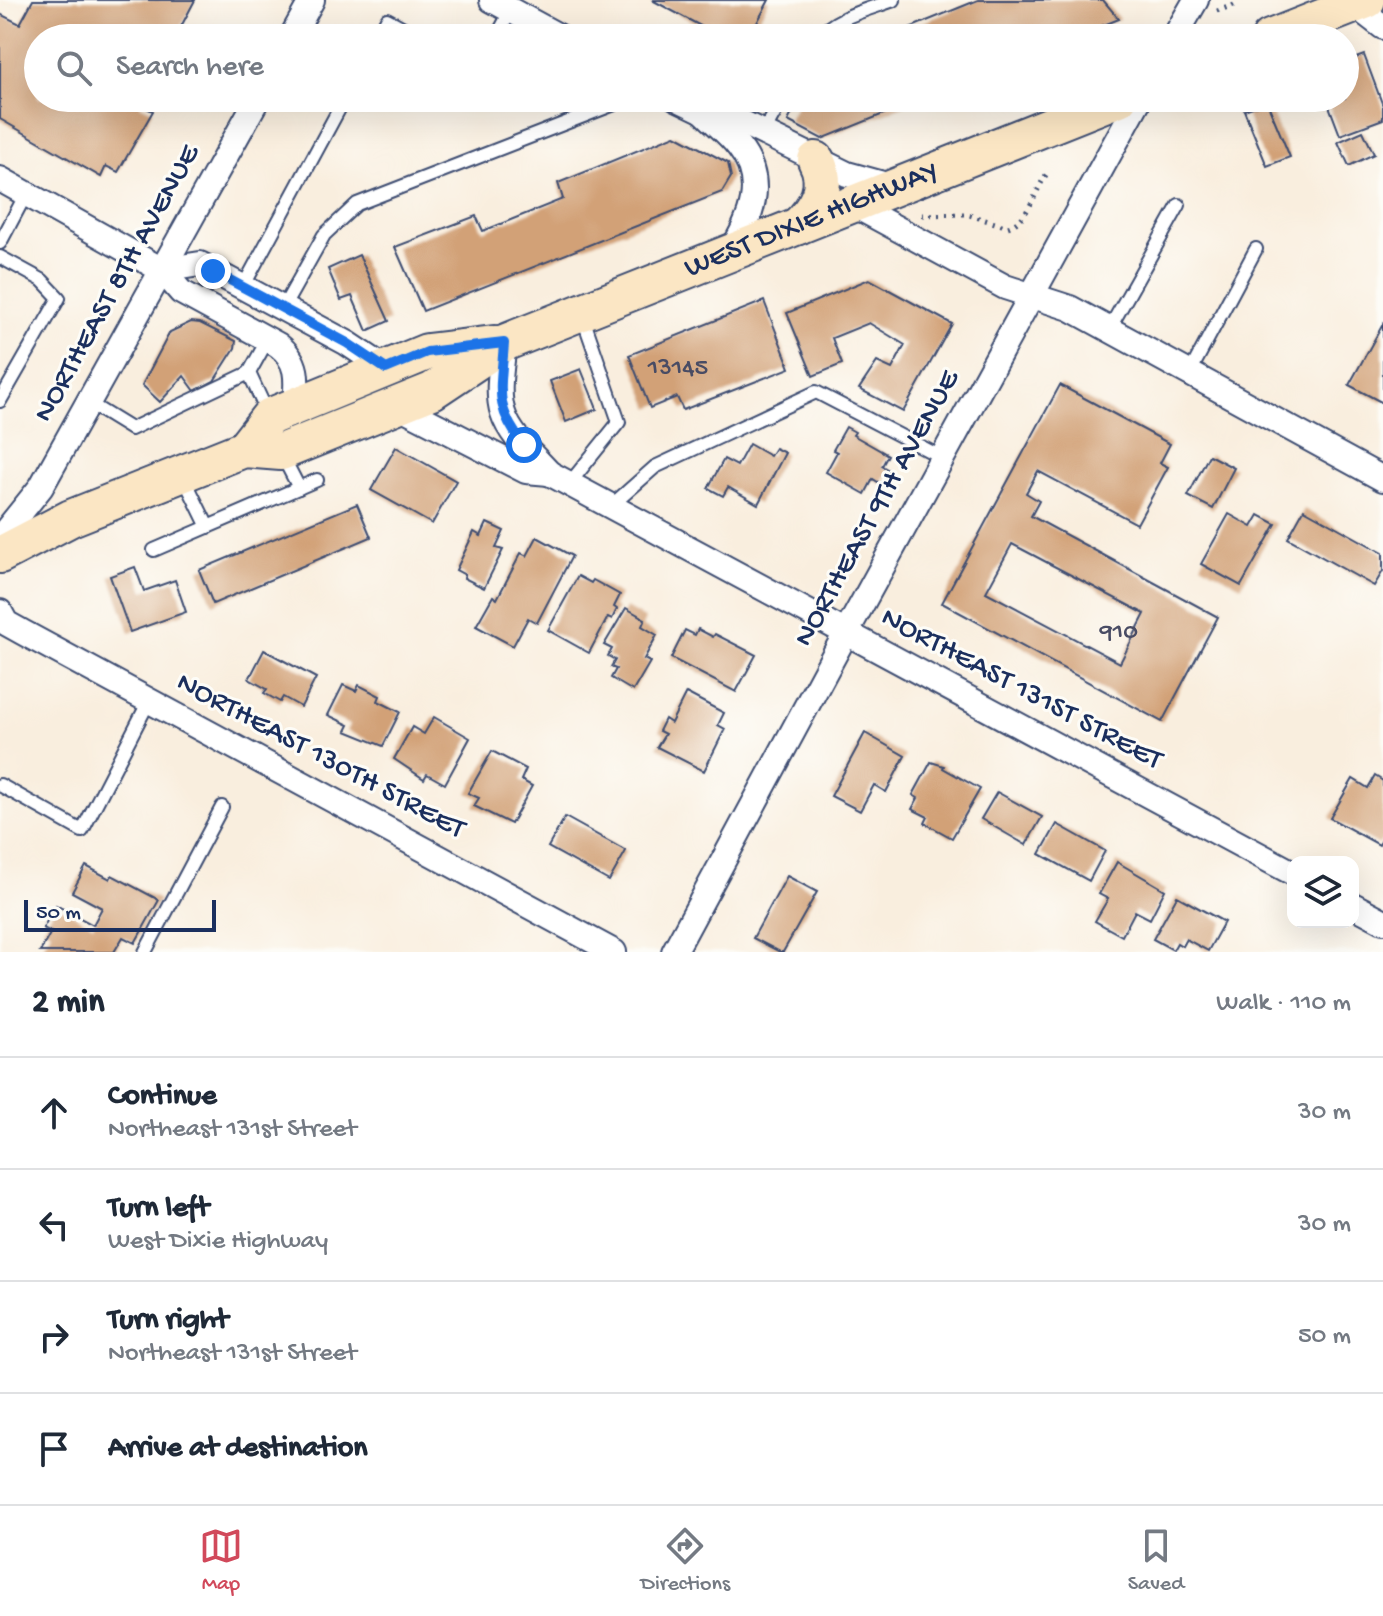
<!DOCTYPE html>
<meta charset="utf-8">
<style>
body{margin:0;font-family:"Gochi Hand",sans-serif;background:#f6f6f7;color:#1f2937}
.controls{position:absolute;right:24px;bottom:24px;display:grid;overflow:hidden;border-radius:16px;box-shadow:0 8px 32px #0002}
.controls button{width:72px;height:72px;display:grid;place-items:center;padding:0;border:0;border-bottom:2px solid #e0e1e3;background:#fff;color:#1f2937;font:40px sans-serif}
.scale{position:absolute;left:24px;bottom:20px;width:192px;box-sizing:border-box;padding-left:8px;border:4px solid #1b2f5e;border-top:0;font-size:22px;line-height:28px;white-space:nowrap;color:#1b2f5e;-webkit-text-stroke:6px #fdfcf7;paint-order:stroke}
.stop{position:absolute;width:24px;height:24px;margin:-18px;border:6px solid #1a73e8;border-radius:50%;background:#fff}
.stop.end{background:#1a73e8;border-color:#fff;box-shadow:0 2px 8px #0008}
.list{margin:0;padding:0;list-style:none}
h2{display:flex;justify-content:space-between;align-items:center;height:104px;margin:0;padding:0 32px;font-size:34px}
h2 small{font-size:26px;font-weight:400;color:#747a83}
.list li{display:grid;grid-template-columns:52px 1fr auto;gap:24px;align-items:center;box-sizing:border-box;height:112px;padding:0 32px;border-top:2px solid #e0e1e3}
.list b{display:block;font-size:30px;white-space:nowrap}
.list p{margin:0;font-size:26px;white-space:nowrap;color:#747a83}
.list em{font-size:26px;font-style:normal;color:#747a83}
.icon{flex:none;width:44px;height:44px;fill:none;stroke:currentColor;stroke-width:2;stroke-linecap:round;stroke-linejoin:round}
.map{position:relative;flex:none;width:1383px;height:952px;overflow:hidden}
.search{position:absolute;background:#fff;box-shadow:0 8px 32px #0002;left:24px;right:24px;top:24px;height:88px;display:flex;align-items:center;gap:20px;box-sizing:border-box;padding:0 28px;border-radius:44px;color:#747a83;font-size:30px}
.sheet{height:552px;background:#fff}
nav{display:flex;justify-content:space-around;align-items:center;box-sizing:border-box;height:112px;border-top:2px solid #e0e1e3;background:#fff;font-size:22px;color:#747a83}
nav a{display:grid;justify-items:center;gap:4px}
nav .on{color:#d1495b}
.map>svg:first-child{display:block}
.building{fill:#d2a177;fill-rule:evenodd}
.lines{fill:none;stroke-linecap:round;stroke-linejoin:round}
.lane-casing{stroke:#3c4c71;stroke-width:16}
.street-casing{stroke:#3c4c71;stroke-width:28}
.secondary-casing{stroke:#3c4c71;stroke-width:40}
.path{stroke:#3c4c71;stroke-width:5;stroke-dasharray:2 6;stroke-linecap:butt}
.lane{stroke:#fff;stroke-width:12}
.street{stroke:#fff;stroke-width:24}
.secondary{stroke:#fbe6c4;stroke-width:36}
.route{stroke:#1a73e8;stroke-width:10}
.labels{text-anchor:middle;dominant-baseline:central;stroke-width:6;stroke-linejoin:round;paint-order:stroke}
.number-label{font-size:26px;fill:#494c64}
.street-label{font-size:30px;fill:#1b2f5e;stroke:#fdfcf7}
</style>
<div class="map">
<svg width="1383" height="952" viewBox="0 0 1383 952">
<rect width="100%" height="100%" fill="#fdfcf7"/>
<filter id="ink" filterUnits="userSpaceOnUse"><feTurbulence type="fractalNoise" baseFrequency=".0125" numOctaves="2"/><feDisplacementMap in="SourceGraphic" scale="16" xChannelSelector="R" yChannelSelector="G"/><feConvolveMatrix kernelMatrix="1 2 1 2 8 2 1 2 1" color-interpolation-filters="sRGB"/></filter>
<filter id="wash" filterUnits="userSpaceOnUse"><feTurbulence type="fractalNoise" baseFrequency=".006" numOctaves="4" result="noise"/><feDisplacementMap in="SourceGraphic" scale="32" xChannelSelector="R" yChannelSelector="G"/><feGaussianBlur stdDeviation="1.8" result="paint"/><feColorMatrix in="noise" values="0 0 0 0 0 0 0 0 0 0 0 0 0 0 0 0 0 1.4 0 .05"/><feComposite in="paint" operator="in"/></filter>
<g filter="url(#wash)">
<rect width="100%" height="100%" fill="#f9eede"/>
<g id="blocks">
<!-- building -->
<g class="building">
<polygon points="33,0 195,0 175,38 38,38 38,98 144,98 140,105 153,111 118,172 106,166 101,177 0,119 0,14 20,24"/>
<polygon points="652,0 769,0 749,38 723,38"/>
<polygon points="978,0 1103,0 1119,19 1071,38 885,38"/>
<polygon points="1364,55 1383,106 1383,119 1340,135 1326,98 1345,98 1345,62"/>
<polygon points="800,98 923,98 822,139 788,121"/>
<polygon points="1267,102 1290,157 1267,166 1244,110"/>
<polygon points="1363,131 1374,154 1349,166 1338,142"/>
<polygon points="675,135 728,163 731,177 722,192 423,311 395,247 476,216 483,231 563,199 558,183"/>
<polygon points="359,255 389,321 367,331 352,296 341,300 328,269"/>
<polygon points="869,279 952,324 903,412 859,389 877,362 892,369 905,345 869,323 832,338 842,364 813,376 787,313"/>
<polygon points="764,301 790,368 683,410 677,397 650,408 629,355"/>
<polygon points="191,322 200,323 236,341 235,348 214,381 195,391 184,376 160,402 142,385 170,332"/>
<polygon points="1383,324 1383,403 1349,385"/>
<polygon points="581,369 597,409 566,422 550,381"/>
<path d="M1060,385l110,59 -10,19 8,4 -31,57 -99,-53 -12,22 13,8 -8,15 187,101 -56,105 -220,-119zM1012,544l133,70 -25,49 -134,-71z"/>
<polygon points="846,427 855,432 853,435 888,455 882,466 889,470 881,484 873,479 865,494 826,472 837,452 833,450"/>
<polygon points="749,444 770,456 775,448 785,453 758,504 728,487 723,496 708,488 724,459 737,466"/>
<polygon points="396,447 456,481 432,524 371,490"/>
<polygon points="1209,455 1234,468 1213,509 1188,496"/>
<polygon points="357,504 371,537 213,604 199,570"/>
<polygon points="1304,509 1383,553 1383,571 1374,586 1288,538"/>
<polygon points="1229,514 1252,527 1259,515 1276,524 1241,586 1201,564"/>
<polygon points="487,523 504,531 496,548 503,550 484,588 464,578 465,575 456,570 474,532 481,536"/>
<polygon points="537,537 572,556 537,623 528,618 513,646 476,626 493,596 497,599 521,553 527,556"/>
<polygon points="135,567 144,591 175,580 186,612 130,632 110,576"/>
<polygon points="578,576 591,583 593,580 620,595 614,607 617,609 612,619 608,617 589,653 548,630"/>
<polygon points="626,608 645,619 642,626 657,635 644,659 650,662 633,691 611,678 616,669 611,667 615,660 608,656 612,649 604,645"/>
<polygon points="698,629 713,637 715,634 756,655 736,692 671,658 685,630 695,635"/>
<polygon points="264,650 316,678 301,707 283,697 280,702 264,693 267,689 249,679"/>
<polygon points="343,685 356,691 359,685 380,696 378,701 400,712 383,746 346,731 349,725 328,715"/>
<polygon points="686,693 724,713 718,725 725,729 704,771 657,747 665,734 659,731 665,719 671,723"/>
<polygon points="434,717 470,738 445,784 427,774 424,779 394,759 412,727 424,734"/>
<polygon points="865,733 905,756 886,792 874,785 860,811 831,796"/>
<polygon points="492,751 526,769 521,780 532,786 511,824 474,806 479,798 468,793"/>
<polygon points="931,762 944,766 943,768 980,789 952,838 925,823 928,817 912,809 918,798 913,795"/>
<polygon points="1375,776 1383,781 1383,838 1379,845 1330,818 1353,779 1368,788"/>
<polygon points="997,792 1042,817 1026,845 981,819"/>
<polygon points="565,817 626,851 609,881 548,847"/>
<polygon points="1057,824 1105,851 1089,881 1040,854"/>
<polygon points="1117,862 1165,890 1150,919 1135,911 1122,936 1095,921 1108,899 1099,894"/>
<polygon points="86,866 110,879 112,875 159,900 135,943 123,937 114,952 40,952 51,932 43,928 56,905 93,925 102,908 72,892"/>
<polygon points="787,876 817,892 783,952 780,952 753,938"/>
<polygon points="1177,896 1224,922 1208,951 1186,939 1182,946 1177,943 1173,950 1153,939"/>
</g>
</g>
</g>
<g filter="url(#ink)">
<use href="#blocks" fill-opacity="0" stroke="#3c4c71" stroke-width="2"/>
<g class="lines">
<defs>
<g id="lane">
<polyline points="377,38 387,19 422,38"/>
<polyline points="496,38 511,10"/>
<path d="M818,38c16,-21 52,-29 76,-38"/>
<polyline points="764,132 783,98"/>
<polyline points="0,243 26,194"/>
<polyline points="0,257 42,280 59,298 0,401"/>
<polyline points="243,287 345,98"/>
<polyline points="283,308 324,235 357,204 630,98"/>
<polyline points="1108,331 1179,205"/>
<polyline points="249,373 268,339"/>
<polyline points="1189,374 1256,249"/>
<polyline points="87,402 131,429 249,373 268,414"/>
<polyline points="282,455 299,488"/>
<polyline points="183,476 208,527"/>
<polyline points="569,484 619,422 582,315"/>
<polyline points="611,506 655,467 816,392 943,458"/>
<polyline points="154,550 317,480"/>
<polyline points="0,785 82,831 149,701"/>
<polyline points="145,952 222,807"/>
</g>
<g id="street">
<polyline points="492,0 562,38"/>
<polyline points="1348,0 1383,27"/>
<polyline points="291,38 312,0"/>
<polyline points="1174,38 1196,0"/>
<polyline points="676,98 703,111 725,114 847,174 894,187"/>
<path d="M703,111c12,12 26,23 36,36 28,35 12,73 -9,106"/>
<path d="M0,179l162,91 19,22 97,53c22,17 19,36 17,61"/>
<polyline points="852,204 1005,287 1070,308 1383,479"/>
<polyline points="162,270 200,264 347,343 386,369"/>
<path d="M504,343c-2,22 -8,49 -1,70 7,23 31,43 46,60l744,400"/>
<polyline points="397,405 526,471 549,473"/>
<polyline points="0,538 41,487 258,98"/>
<polyline points="0,612 6,623 24,633 614,952"/>
<polyline points="1353,905 1383,921"/>
<polyline points="674,952 846,633 1140,98"/>
</g>
<g id="secondary">
<polyline points="1270,38 1367,0"/>
<path d="M798,226c19,-19 32,-40 18,-66"/>
<polyline points="244,449 269,417 427,352 494,344"/>
<path id="s1" d="M0,555l71,-37 173,-69 37,3 151,-61 72,-48 615,-245"/>
</g>
</defs>
<!-- lane casing -->
<use href="#lane" class="lane-casing"/>
<!-- street casing -->
<use href="#street" class="street-casing"/>
<!-- secondary casing -->
<use href="#secondary" class="secondary-casing"/>
<!-- path -->
<g class="path">
<polyline points="1217,11 1234,5 1236,0"/>
<path d="M922,215l44,-1 42,13c22,-7 27,-39 41,-56"/>
</g>
<!-- lane -->
<use href="#lane" class="lane"/>
<!-- street -->
<use href="#street" class="street"/>
<!-- secondary -->
<use href="#secondary" class="secondary"/>
</g>
</g>
<g class="lines" filter="url(#ink)">
<!-- route -->
<path class="route" d="M213,271l134,72 39,26 41,-17 77,-9c-3,46 -11,64 20,102"/>
</g>
<g class="labels">
<!-- number labels -->
<g class="number-label">
<text x="678" y="369">13145</text>
<text x="1119" y="633">910</text>
</g>
<!-- street labels -->
<g class="street-label">
<text stroke="none"><textPath href="#s1" startOffset="884">WEST DIXIE HIGHWAY</textPath></text>
<text transform="translate(118 284) rotate(-61)">NORTHEAST 8TH AVENUE</text>
<text transform="translate(878 509) rotate(-61)">NORTHEAST 9TH AVENUE</text>
<text transform="translate(1021 690) rotate(28)">NORTHEAST 131ST STREET</text>
<text transform="translate(320 757) rotate(28)">NORTHEAST 130TH STREET</text>
</g>
</g>
</svg>
<div class="controls">
<button><svg class="icon" aria-label="layers" viewBox="0 0 24 24"><path d="M12 4l9 5-9 5-9-5zM3 14l9 5 9-5"/></svg></button>
</div>
<div class="scale">50 m</div>
<div class="stop" style="left:524px;top:445px"></div>
<div class="stop end" style="left:213px;top:271px"></div>
<div class="search"><svg class="icon" aria-label="search" viewBox="0 0 24 24"><circle cx="10" cy="10" r="6"/><path d="M15 15l6 6"/></svg>Search here</div>
</div>
<section class="sheet">
<h2>2 min<small>Walk · 110 m</small></h2>
<ul class="list">
<li><svg class="icon" aria-label="ahead" viewBox="0 0 24 24"><path d="M12 20V5M6 11l6-6 6 6"/></svg><div><b>Continue</b><p>Northeast 131st Street</p></div><em>30 m</em></li>
<li><svg class="icon" aria-label="left" viewBox="0 0 24 24"><path d="M17 20v-9H6M10 6l-5 5 5 5"/></svg><div><b>Turn left</b><p>West Dixie Highway</p></div><em>30 m</em></li>
<li><svg class="icon" aria-label="right" viewBox="0 0 24 24"><path d="M7 20v-9h11M14 6l5 5-5 5"/></svg><div><b>Turn right</b><p>Northeast 131st Street</p></div><em>50 m</em></li>
<li><svg class="icon" aria-label="arrive" viewBox="0 0 24 24"><path d="M6 21V4h12l-3 4 3 4H6"/></svg><div><b>Arrive at destination</b></div></li>
</ul>
</section>
<nav>
<a class="on"><svg class="icon" aria-label="map" viewBox="0 0 24 24"><path d="M3 6l6-2 6 2 6-2v14l-6 2-6-2-6 2zM9 4v14M15 6v14"/></svg>Map</a>
<a><svg class="icon" aria-label="directions" viewBox="0 0 24 24"><path d="M12 3l9 9-9 9-9-9zM9 14v-3h6M13 9l2 2-2 2"/></svg>Directions</a>
<a><svg class="icon" aria-label="saved" viewBox="0 0 24 24"><path d="M7 4h10v16l-5-4-5 4z"/></svg>Saved</a>
</nav>
